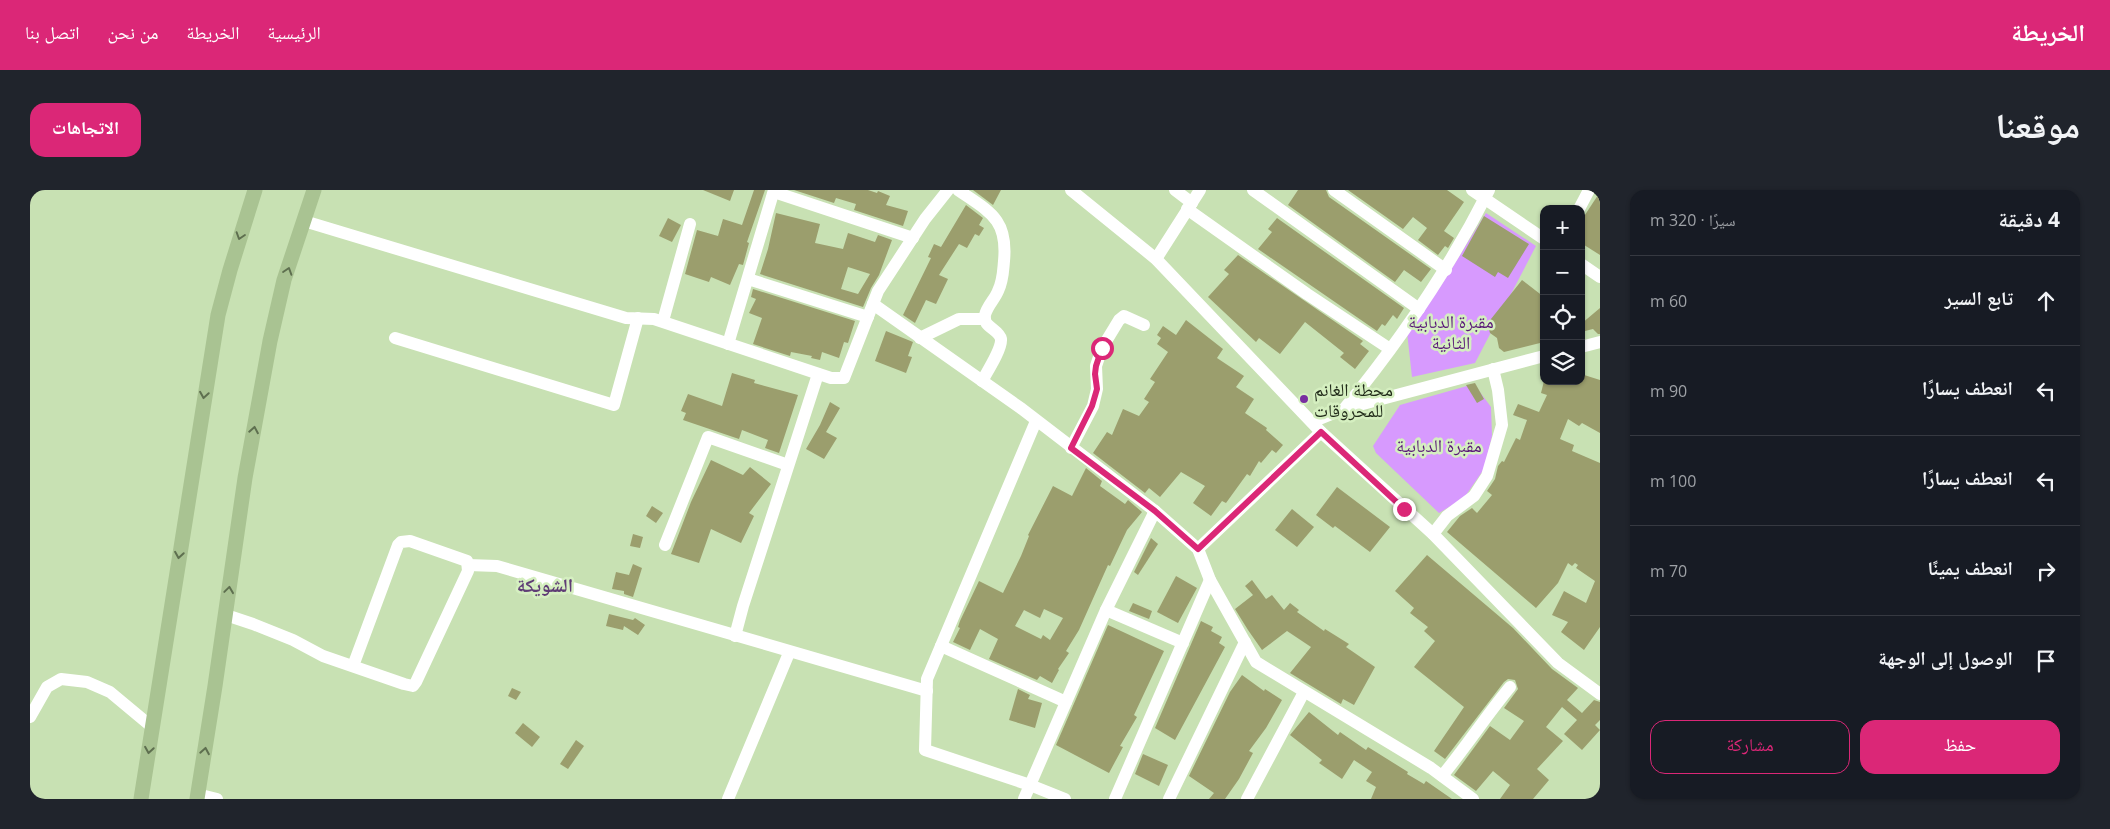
<!DOCTYPE html>
<html lang="ar">
<meta charset="utf-8">
<style>
body{margin:0;font-family:"Open Sans","Noto Naskh Arabic",sans-serif;background:#20242c;color:#f1f3f6;direction:rtl}
.controls{position:absolute;right:15px;top:15px;display:grid;overflow:hidden;border-radius:10px;box-shadow:0 1px 4px #0004}
.controls button{width:45px;height:45px;display:grid;place-items:center;padding:0;border:0;border-bottom:1px solid #363941;background:#171b24;color:#f1f3f6;font:25px sans-serif}
.stop{position:absolute;width:15px;height:15px;margin:-11px;border:4px solid #db2777;border-radius:50%;background:#fff}
.stop.end{background:#db2777;border-color:#fff;box-shadow:0 1px 5px #0008}
.list{margin:0;padding:0;list-style:none}
h2{display:flex;justify-content:space-between;align-items:center;height:65px;margin:0;padding:0 20px;font-size:21px}
h2 small{font-size:16px;font-weight:400;color:#9ea1a6}
.list li{display:grid;grid-template-columns:32px 1fr auto;gap:15px;align-items:center;box-sizing:border-box;height:90px;padding:0 20px;border-top:1px solid #363941}
.list b{display:block;font-size:19px;white-space:nowrap}
.list em{font-size:16px;font-style:normal;color:#9ea1a6}
.actions{display:flex;gap:10px;padding:15px 20px}
.actions a{flex:1;padding:11px 0;border:1px solid #db2777;border-radius:15px;text-align:center;font-size:18px;color:#db2777}
.actions .main{background:#db2777;color:#fff}
.icon{flex:none;width:28px;height:28px;fill:none;stroke:currentColor;stroke-width:2;stroke-linecap:round;stroke-linejoin:round}
.map{position:relative;flex:none;width:1570px;height:609px;overflow:hidden;direction:ltr;border-radius:15px}
header{display:flex;align-items:center;gap:30px;box-sizing:border-box;height:70px;padding:0 25px;background:#db2777;color:#fff}
header strong{font-size:24px}
nav{display:flex;gap:28px;margin-inline-start:auto;font-size:18px}
.intro{display:flex;align-items:center;justify-content:space-between;box-sizing:border-box;height:120px;padding:0 30px}
h1{margin:0;font-size:35px}
.button{padding:12px 22px;border-radius:15px;background:#db2777;color:#fff;font-size:18px;font-weight:700}
main{display:flex;gap:30px;padding:0 30px}
aside{flex:1;background:#171b24;border-radius:15px;box-shadow:0 1px 4px #0004}
.map>svg:first-child{display:block}
.green{fill:#d79afe}
.building{fill:#9b9e6d;fill-rule:evenodd}
.lines{fill:none;stroke-linecap:round;stroke-linejoin:round}
.minor{stroke:#fff;stroke-width:12}
.major{stroke:#a9c392;stroke-width:15}
.oneway{stroke:#5e6f4f}
.route{stroke:#db2777;stroke-width:6}
.poi-dot{fill:#792ea0;stroke:#d5efc0;stroke-width:2}
.labels{text-anchor:middle;dominant-baseline:central;stroke-width:5;stroke-linejoin:round;paint-order:stroke}
.park-label{font-size:18px;fill:#581877;stroke:#d5efc0}
.poi-label{font-size:18px;fill:#212b19;stroke:#d5efc0;text-anchor:start}
.neighbourhood-label{font-size:19px;font-weight:bold;fill:#5f3c75;stroke:#d5efc0}
</style>
<header>
<strong>الخريطة</strong>
<nav><a>الرئيسية</a><a>الخريطة</a><a>من نحن</a><a>اتصل بنا</a></nav>
</header>
<div class="intro"><h1>موقعنا</h1><a class="button">الاتجاهات</a></div>
<main>
<aside>
<h2>4 دقيقة<small>سيرًا · 320 m</small></h2>
<ul class="list">
<li><svg class="icon" aria-label="ahead" viewBox="0 0 24 24"><path d="M12 20V5M6 11l6-6 6 6"/></svg><div><b>تابع السير</b></div><em>60 m</em></li>
<li><svg class="icon" aria-label="left" viewBox="0 0 24 24"><path d="M17 20v-9H6M10 6l-5 5 5 5"/></svg><div><b>انعطف يسارًا</b></div><em>90 m</em></li>
<li><svg class="icon" aria-label="left" viewBox="0 0 24 24"><path d="M17 20v-9H6M10 6l-5 5 5 5"/></svg><div><b>انعطف يسارًا</b></div><em>100 m</em></li>
<li><svg class="icon" aria-label="right" viewBox="0 0 24 24"><path d="M7 20v-9h11M14 6l5 5-5 5"/></svg><div><b>انعطف يمينًا</b></div><em>70 m</em></li>
<li><svg class="icon" aria-label="arrive" viewBox="0 0 24 24"><path d="M6 21V4h12l-3 4 3 4H6"/></svg><div><b>الوصول إلى الوجهة</b></div></li>
</ul>
<div class="actions"><a class="main">حفظ</a><a>مشاركة</a></div>
</aside>
<div class="map">
<svg width="1570" height="609" viewBox="0 0 1570 609">
<rect width="100%" height="100%" fill="#c8e1b3"/>
<!-- green -->
<g class="green">
<polygon points="1456,23 1506,56 1445,173 1382,187 1377,142 1412,94"/>
<polygon points="1444,194 1461,217 1462,246 1454,279 1434,308 1409,323 1346,263 1343,256 1370,215"/>
</g>
<!-- building -->
<g class="building">
<polygon points="673,0 704,0 700,11"/>
<polygon points="724,0 735,0 717,52 719,53 713,75 709,74 700,95 681,87 679,92 655,84 667,40 688,46 693,29 712,35"/>
<polygon points="764,0 838,0 847,3 848,1 860,6 856,15 878,21 873,36 824,20 826,14 806,8 804,13"/>
<polygon points="943,0 971,0 963,15"/>
<polygon points="1268,0 1296,0 1299,7 1401,79 1391,92 1374,80 1365,92 1258,15"/>
<polygon points="1318,0 1417,0 1434,12 1414,41 1424,48 1418,58 1415,56 1408,65 1388,50 1397,38 1383,27 1373,39"/>
<polygon points="1570,2 1570,65 1551,53 1551,31"/>
<polygon points="936,15 953,28 949,35 954,38 949,46 945,44 937,58 929,54 909,85 918,89 906,114 896,110 885,133 873,125 901,68 898,67 904,54 911,57"/>
<path d="M746,23l44,11 -5,19 28,6 5,-16 27,9 3,-7 14,5 -13,35 -8,13 -8,19 -103,-33 8,-25zM818,77l22,7 -12,20 -17,-5z"/>
<polygon points="1454,26 1499,54 1478,88 1468,82 1465,87 1432,66"/>
<polygon points="638,28 651,35 642,52 629,46"/>
<polygon points="1247,28 1374,118 1367,129 1363,125 1355,136 1352,134 1347,141 1228,59 1242,42 1238,39"/>
<polygon points="1208,65 1333,151 1330,154 1339,161 1325,179 1310,167 1314,163 1275,132 1250,164 1229,148 1226,152 1178,107 1199,84 1194,80"/>
<polygon points="1492,90 1514,107 1514,152 1474,162 1469,158 1467,148 1460,143 1457,134"/>
<polygon points="723,99 825,131 818,153 814,152 809,168 792,162 790,170 781,168 782,166 761,162 760,166 723,154 732,128 719,123 726,109 721,107"/>
<polygon points="1570,118 1570,144 1568,144 1563,139 1551,142 1551,134"/>
<polygon points="1156,130 1193,159 1187,168 1214,186 1206,197 1224,209 1215,223 1237,238 1236,240 1253,255 1246,263 1242,260 1231,273 1229,271 1220,286 1217,284 1196,313 1192,311 1181,326 1163,313 1175,296 1151,282 1130,307 1119,298 1115,303 1063,263 1077,242 1082,245 1093,219 1109,226 1119,212 1114,209 1125,192 1120,189 1138,162 1127,154 1131,148 1127,145 1133,136 1146,145"/>
<polygon points="856,141 883,152 878,166 882,167 876,183 845,171"/>
<polygon points="702,183 725,190 724,193 768,205 749,263 735,258 738,250 712,240 709,249 653,230 656,223 651,221 658,204 692,216"/>
<polygon points="1551,184 1570,190 1570,243 1552,233 1549,236 1538,229 1530,249 1544,255 1542,261 1570,273 1570,437 1554,460 1531,442 1538,432 1522,425 1534,401 1556,413 1565,391 1546,378 1548,375 1545,373 1542,376 1538,373 1528,393 1506,418 1417,342 1430,326 1442,318 1447,323 1462,305 1457,301 1465,289 1468,276 1472,271 1474,272 1486,248 1490,250 1497,230 1483,225 1488,214 1509,222 1517,205 1511,203 1514,191 1551,191"/>
<polygon points="1445,193 1454,209 1447,213 1436,195"/>
<polygon points="800,212 810,218 796,242 807,248 794,269 776,259 790,235"/>
<polygon points="681,270 713,285 720,277 741,294 719,323 724,326 711,353 681,339 669,373 641,364 661,312"/>
<path d="M1056,278l16,13 -2,5 25,18 3,-4 14,12 -15,18 -17,36 -2,-1 -29,65 -13,21 3,2 -11,16 1,1 -7,13 -12,-7 -3,4 -48,-21 9,-20 -18,-10 -10,21 -17,-8 7,-14 -2,-1 2,-6 19,-40 24,12 18,-37 8,-20 -1,-1 25,-49 19,10zM1014,419l19,9 -13,22 -7,-5 -2,4 -26,-13 9,-16 16,8z"/>
<polygon points="1307,297 1360,337 1340,362 1305,336 1303,338 1286,325"/>
<polygon points="622,316 633,323 626,333 616,326"/>
<polygon points="1262,319 1284,337 1267,357 1245,340"/>
<polygon points="603,344 613,347 610,358 600,356"/>
<polygon points="1121,348 1128,354 1108,385 1104,382"/>
<polygon points="1397,365 1483,438 1522,479 1548,498 1537,510 1552,523 1564,510 1570,512 1570,530 1565,535 1570,540 1552,560 1534,544 1547,530 1532,517 1516,537 1533,551 1507,579 1519,590 1503,609 1470,609 1480,595 1463,581 1446,601 1424,585 1460,536 1480,550 1494,531 1474,518 1488,499 1485,490 1478,489 1474,492 1415,569 1404,561 1434,517 1384,477 1405,451 1394,441 1398,437 1380,423 1384,418 1365,401"/>
<polygon points="603,374 612,378 603,407 594,404 594,401 582,399 586,382 599,385"/>
<polygon points="1146,386 1167,398 1148,433 1127,422"/>
<polygon points="1222,390 1236,409 1242,405 1254,420 1260,413 1269,420 1267,422 1294,441 1295,439 1319,454 1316,457 1345,477 1324,515 1313,509 1311,514 1260,483 1281,457 1257,441 1232,460 1218,440 1205,419 1223,405 1215,396"/>
<polygon points="1103,413 1122,421 1119,429 1099,421"/>
<polygon points="579,424 603,430 605,428 615,435 608,445 594,436 593,440 576,436"/>
<polygon points="1171,431 1183,437 1181,441 1192,447 1189,453 1195,457 1145,550 1125,538"/>
<polygon points="1078,435 1134,461 1104,525 1107,527 1090,556 1093,557 1079,583 1026,555"/>
<polygon points="1212,485 1234,501 1235,499 1252,510 1236,538 1219,561 1223,563 1209,589 1195,609 1179,609 1184,603 1159,586 1200,502"/>
<polygon points="482,498 491,502 486,510 478,506"/>
<polygon points="988,499 1000,505 998,509 1012,513 1005,538 979,530"/>
<polygon points="1279,522 1308,545 1310,542 1336,560 1338,557 1378,582 1377,584 1394,594 1396,591 1422,609 1341,609 1346,597 1336,591 1342,582 1324,570 1312,589 1289,573 1292,570 1260,545"/>
<polygon points="493,533 510,547 502,557 485,543"/>
<polygon points="546,550 554,556 538,579 530,574"/>
<polygon points="1113,564 1138,575 1129,596 1105,584"/>
</g>
<g class="lines">
<!-- minor -->
<g class="minor">
<path d="M928,0c32,22 50,29 46,71 -1,11 -1,20 -6,30 -3,8 -11,15 -13,24 -3,12 14,14 16,24 1,10 -14,33 -19,42"/>
<polyline points="1041,0 1126,69 1291,242 1403,344 1528,473 1570,504"/>
<polyline points="1145,0 1162,13"/>
<polyline points="1223,0 1389,119"/>
<polyline points="1304,0 1416,80"/>
<polyline points="1442,0 1514,49"/>
<polyline points="744,2 883,48"/>
<polyline points="1157,19 1277,104 1360,159"/>
<polyline points="1549,19 1559,0"/>
<polyline points="274,31 596,128 624,129 801,188 814,188 848,101 895,29 918,0"/>
<polyline points="1126,69 1170,0"/>
<polyline points="1551,74 1570,87"/>
<polyline points="718,89 838,127"/>
<polyline points="843,114 992,219 1125,321 1168,359 1180,390 1226,472 1401,578 1443,609"/>
<polyline points="633,131 660,34"/>
<polyline points="365,148 584,215 608,128"/>
<polyline points="890,148 929,129 955,129"/>
<polyline points="698,154 744,0"/>
<polyline points="1551,157 1570,152"/>
<path d="M1314,219c56,-68 105,-140 145,-219"/>
<polyline points="1006,231 897,489 895,560 1000,595 1035,609"/>
<polyline points="1282,232 1314,219 1514,166"/>
<polyline points="1041,258 1063,216 1067,199 1066,176 1072,158 1089,130 1094,126 1114,135"/>
<polyline points="1403,344 1417,326 1444,306 1457,286 1472,235 1468,200 1463,179"/>
<polyline points="635,355 678,247 758,275"/>
<polyline points="1168,359 1291,242"/>
<polyline points="438,375 467,376 897,501"/>
<polyline points="1076,420 1153,453"/>
<polyline points="196,425 223,434 263,450 293,466 374,494 383,496 386,492 438,381 437,371 380,351 371,352 368,355 323,476"/>
<polyline points="705,446 713,416 788,184"/>
<polyline points="911,456 1036,512"/>
<polyline points="0,527 17,497 31,489 57,492 80,502 122,537"/>
<path d="M1412,586c24,-29 44,-60 68,-89"/>
<polyline points="167,604 187,609"/>
<polyline points="698,609 759,463"/>
<polyline points="994,609 1076,420 1125,321"/>
<polyline points="1085,609 1180,390"/>
<polyline points="1139,609 1215,452"/>
<polyline points="1217,609 1274,502"/>
</g>
<!-- major -->
<g class="major">
<polyline points="111,609 188,125 200,80 225,0"/>
<polyline points="167,609 185,496 215,288 240,151 254,90 284,0"/>
</g>
</g>
<!-- one-way arrows -->
<defs><path id="oneway-chevron" d="M-2-3.5L2.5 0L-2 3.5" fill="none" stroke-width="1.6" stroke-linecap="round" stroke-linejoin="round" transform="scale(1.25)"/></defs>
<g class="oneway">
<use href="#oneway-chevron" transform="translate(210 46) rotate(108)"/>
<use href="#oneway-chevron" transform="translate(258 81) rotate(-72)"/>
<use href="#oneway-chevron" transform="translate(174 205) rotate(99)"/>
<use href="#oneway-chevron" transform="translate(224 240) rotate(-80)"/>
<use href="#oneway-chevron" transform="translate(149 365) rotate(99)"/>
<use href="#oneway-chevron" transform="translate(199 400) rotate(-82)"/>
<use href="#oneway-chevron" transform="translate(119 560) rotate(99)"/>
<use href="#oneway-chevron" transform="translate(175 561) rotate(-80)"/>
</g>
<g class="lines">
<!-- route -->
<polyline class="route" points="1072,158 1066,176 1065,184 1067,199 1062,216 1041,258 1125,321 1168,359 1291,242 1374,319"/>
</g>
<!-- markers -->
<circle class="poi-dot" cx="1274" cy="209" r="5"/>
<g class="labels">
<!-- park labels -->
<g class="park-label">
<text x="1421" y="131">مقبرة الدبابية<tspan x="1421" dy="21">الثانية</tspan></text>
<text x="1409" y="255">مقبرة الدبابية</text>
</g>
<!-- poi labels -->
<g class="poi-label">
<text x="1284" y="199">محطة الغانم<tspan x="1284" dy="21">للمحروقات</tspan></text>
</g>
<!-- neighbourhood labels -->
<g class="neighbourhood-label">
<text x="515" y="395">الشويكة</text>
</g>
</g>
</svg>
<div class="controls">
<button>+</button>
<button>−</button>
<button><svg class="icon" aria-label="locate" viewBox="0 0 24 24"><circle cx="12" cy="12" r="6"/><path d="M12 2v4M12 18v4M2 12h4M18 12h4"/></svg></button>
<button><svg class="icon" aria-label="layers" viewBox="0 0 24 24"><path d="M12 4l9 5-9 5-9-5zM3 14l9 5 9-5"/></svg></button>
</div>
<div class="stop" style="left:1072px;top:158px"></div>
<div class="stop end" style="left:1374px;top:319px"></div>
</div>
</main>
